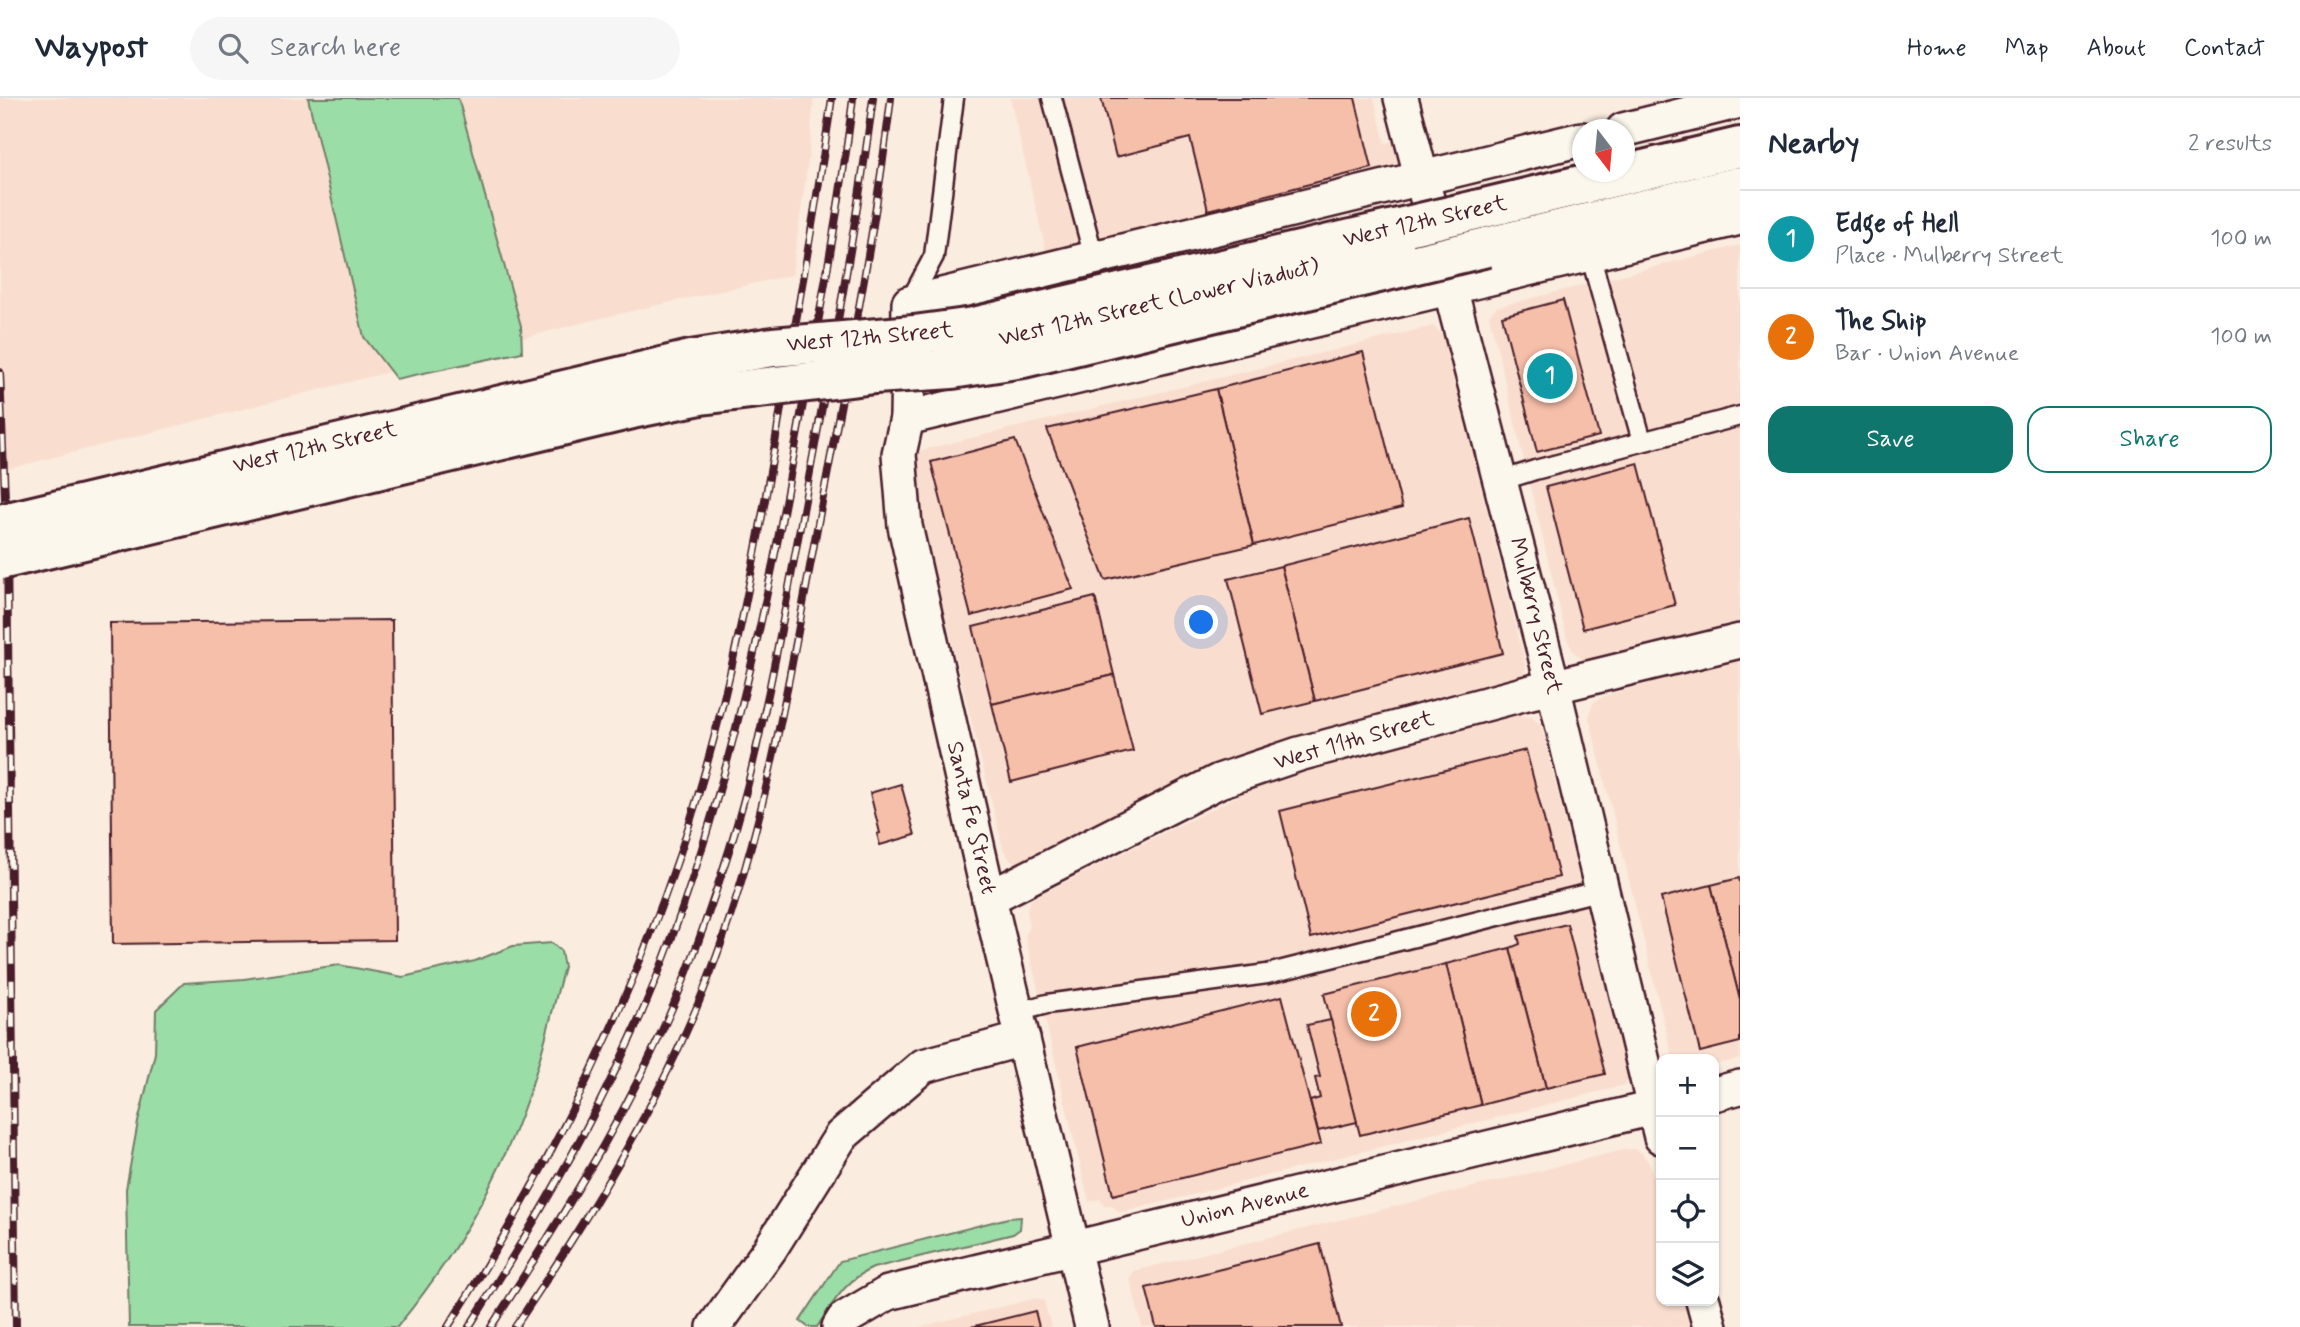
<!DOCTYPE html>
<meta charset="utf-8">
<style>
body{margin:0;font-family:Mynerve,sans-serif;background:#f6f6f7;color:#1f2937}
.controls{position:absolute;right:21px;bottom:21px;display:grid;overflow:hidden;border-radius:14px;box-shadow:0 2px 5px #0004}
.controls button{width:63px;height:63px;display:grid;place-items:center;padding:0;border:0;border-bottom:2px solid #e0e1e3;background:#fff;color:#1f2937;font:35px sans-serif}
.compass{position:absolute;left:1572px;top:21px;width:63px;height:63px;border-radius:50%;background:#fff;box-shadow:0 2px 5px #0004;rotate:164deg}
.you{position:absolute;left:1202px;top:525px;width:24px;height:24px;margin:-18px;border:5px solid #fff;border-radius:50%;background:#1a73e8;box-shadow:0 0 0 10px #1a73e833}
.badge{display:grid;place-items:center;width:46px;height:46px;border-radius:50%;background:#0f766e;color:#fff;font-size:23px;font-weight:700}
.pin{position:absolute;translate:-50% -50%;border:4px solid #fff;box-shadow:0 2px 7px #0006}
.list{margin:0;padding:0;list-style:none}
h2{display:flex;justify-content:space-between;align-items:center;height:91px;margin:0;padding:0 28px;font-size:30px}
h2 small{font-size:23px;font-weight:400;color:#747a83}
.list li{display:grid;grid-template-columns:46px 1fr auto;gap:21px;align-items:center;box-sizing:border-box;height:98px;padding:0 28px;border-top:2px solid #e0e1e3}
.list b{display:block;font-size:26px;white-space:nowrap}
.list p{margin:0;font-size:23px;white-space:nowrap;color:#747a83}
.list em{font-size:23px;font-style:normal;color:#747a83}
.actions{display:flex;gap:14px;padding:21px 28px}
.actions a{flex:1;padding:16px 0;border:2px solid #0f766e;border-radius:21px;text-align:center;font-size:24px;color:#0f766e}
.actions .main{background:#0f766e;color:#fff}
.icon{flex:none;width:38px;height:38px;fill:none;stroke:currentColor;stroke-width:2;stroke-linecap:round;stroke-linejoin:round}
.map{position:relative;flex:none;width:1740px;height:1229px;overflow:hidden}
header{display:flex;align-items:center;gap:42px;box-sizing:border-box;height:98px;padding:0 35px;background:#fff;border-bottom:2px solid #e0e1e3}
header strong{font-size:33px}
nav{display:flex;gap:38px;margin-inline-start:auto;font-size:24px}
.search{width:490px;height:63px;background:#f6f6f7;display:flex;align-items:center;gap:18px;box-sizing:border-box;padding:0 24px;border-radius:38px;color:#747a83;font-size:26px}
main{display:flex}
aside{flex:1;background:#fff}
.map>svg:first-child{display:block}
.built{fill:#f9decf}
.green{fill:#9bdda7;stroke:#727e69;stroke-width:2}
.building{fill:#f6bfa9;stroke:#4a1f2b;stroke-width:2}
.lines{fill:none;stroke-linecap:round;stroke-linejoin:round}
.lane-casing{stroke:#4a1f2b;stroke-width:23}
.street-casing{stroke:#4a1f2b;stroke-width:38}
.secondary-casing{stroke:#4a1f2b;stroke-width:44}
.lane{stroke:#fbf7ec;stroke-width:18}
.street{stroke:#fbf7ec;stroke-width:33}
.secondary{stroke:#fbf7ec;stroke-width:38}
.rail-casing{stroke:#4a1f2b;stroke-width:8}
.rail{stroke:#fbf7ec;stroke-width:5;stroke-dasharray:16;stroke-linecap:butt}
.street-bridge-casing{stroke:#4a1f2b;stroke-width:38;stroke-linecap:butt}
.secondary-bridge-casing{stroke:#4a1f2b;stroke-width:44;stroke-linecap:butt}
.street-bridge{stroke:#fbf7ec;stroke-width:33}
.secondary-bridge{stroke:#fbf7ec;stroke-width:38}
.labels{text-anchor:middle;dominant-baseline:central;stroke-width:5;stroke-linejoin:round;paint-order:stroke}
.street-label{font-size:23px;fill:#4a1f2b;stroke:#fbf7ec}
</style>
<header>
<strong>Waypost</strong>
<div class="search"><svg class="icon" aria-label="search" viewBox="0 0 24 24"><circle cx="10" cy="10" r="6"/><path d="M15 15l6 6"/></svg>Search here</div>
<nav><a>Home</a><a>Map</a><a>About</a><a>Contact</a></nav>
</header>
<main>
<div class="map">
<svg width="1740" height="1229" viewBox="0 0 1740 1229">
<rect width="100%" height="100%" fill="#faecdf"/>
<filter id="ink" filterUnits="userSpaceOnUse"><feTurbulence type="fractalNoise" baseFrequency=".0143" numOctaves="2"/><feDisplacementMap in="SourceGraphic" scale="14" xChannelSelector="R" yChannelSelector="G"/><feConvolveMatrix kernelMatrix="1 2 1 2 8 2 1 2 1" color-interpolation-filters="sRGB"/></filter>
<g filter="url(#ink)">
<!-- built -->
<g class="built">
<polygon points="0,0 814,0 809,56 792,177 601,220 0,373"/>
<polygon points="1010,0 1374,0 1385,45 1394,43 1398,67 1396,71 1047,157"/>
<polygon points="1740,147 1740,526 1596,562 1582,561 1573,553 1567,541 1489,217 1497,209"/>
<polygon points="1433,228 1443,237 1526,569 1523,579 1025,765 1017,765 1010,762 1003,750 928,449 916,382 915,364 919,355 922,352"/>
<polygon points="1740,560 1740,961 1714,967 1714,961 1674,961 1672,957 1589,619 1593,605 1604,598"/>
<polygon points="1516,617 1532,619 1541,627 1628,979 1625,987 1124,1114 1119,1114 1111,1107 1104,1108 1100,1101 1089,1104 1025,837 1029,831 1027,811 1031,801 1256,689 1328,666"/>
<polygon points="1634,1051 1641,1054 1650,1066 1661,1109 1661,1203 1683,1203 1689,1229 1142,1229 1130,1181 1134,1173 1623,1052"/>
<polygon points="1037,1200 1044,1203 1051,1229 919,1229"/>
</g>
<!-- green -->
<g class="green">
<polygon points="308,0 458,0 521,228 522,254 396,281 364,239"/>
<path d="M552,845l9,8 3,16c-12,43 -21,87 -36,129 -29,84 -74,162 -131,231h-268l-3,-138 12,-67 17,-69 1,-43 28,-27 60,-4 95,-14 64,12 72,-16 38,-15z"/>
<path d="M1021,1119l-1,12 -7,5 -140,34c-28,12 -39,34 -56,59h-9l-8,-6 40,-60 168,-43z"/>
</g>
<!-- building -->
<g class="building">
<polygon points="1101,0 1355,0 1372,70 1208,112 1190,40 1116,59"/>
<polygon points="1563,202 1599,338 1537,354 1502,218"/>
<polygon points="1363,254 1402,410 1254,447 1216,291"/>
<polygon points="1216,291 1254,447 1105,482 1047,331"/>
<polygon points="1015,342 1073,491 971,518 931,364"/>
<polygon points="1638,365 1675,507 1583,531 1546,389"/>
<polygon points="1469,420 1503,555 1315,603 1281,468"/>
<polygon points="1281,468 1315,603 1262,616 1228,481"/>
<polygon points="1095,499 1114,577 992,606 973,529"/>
<polygon points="392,522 395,842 113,846 110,525"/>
<polygon points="1114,577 1133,653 1011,684 992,606"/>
<polygon points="1526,652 1559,779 1311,840 1280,713"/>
<polygon points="901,686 915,737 880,747 877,736 880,735 870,695"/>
<polygon points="1739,780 1740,784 1740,902 1711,787"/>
<polygon points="1711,787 1740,902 1740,944 1700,954 1661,800"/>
<polygon points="1567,826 1605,976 1546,990 1510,850 1520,846 1518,838"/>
<polygon points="1510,850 1546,990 1481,1007 1446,866"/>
<polygon points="1446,866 1481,1007 1360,1037 1324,896"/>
<polygon points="1282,898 1321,1046 1113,1097 1077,949"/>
<polygon points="1331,922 1357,1024 1318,1033 1310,1003 1320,1000 1315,980 1320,979 1307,927"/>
<polygon points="1320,1146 1341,1229 1156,1229 1146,1190"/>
<polygon points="1035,1213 1039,1229 971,1229"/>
</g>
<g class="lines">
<defs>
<g id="lane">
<polyline points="1052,0 1094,160"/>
<polyline points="1590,156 1642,343"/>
<polyline points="909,205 934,158 954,0"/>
<polyline points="1500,383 1535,372 1740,318"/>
<polyline points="1017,914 1047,906 1267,876 1602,792"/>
</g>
<g id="street">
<polyline points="1401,0 1553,588 1661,1039"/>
<polyline points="1623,32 1740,3"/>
<polyline points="907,320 1740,120"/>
<polyline points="989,800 1219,683 1299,656 1523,596 1740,543"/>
<polyline points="1714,996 1740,989"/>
<polyline points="1703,1203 1710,1229"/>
<polyline points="714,1229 770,1151 841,1038 923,968 1023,941"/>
<polyline points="839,1229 844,1221 888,1195 1661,1008"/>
<polyline points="1092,1229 989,800 905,428 899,356 907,320 909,205 1582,41"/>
</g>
<g id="secondary">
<polyline points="1476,112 1740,49"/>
<polyline points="1487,149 1740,88"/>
</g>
</defs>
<!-- lane casing -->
<use href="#lane" class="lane-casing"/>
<!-- street casing -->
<use href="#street" class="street-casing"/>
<!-- secondary casing -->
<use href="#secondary" class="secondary-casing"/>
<!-- lane -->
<use href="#lane" class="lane"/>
<!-- street -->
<use href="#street" class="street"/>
<!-- secondary -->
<use href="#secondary" class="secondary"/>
<defs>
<g id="rail">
<polyline points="0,274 7,451 16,1229"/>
<path d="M448,1229c96,-150 175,-305 232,-474 48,-144 76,-296 101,-445 18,-104 36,-207 51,-310"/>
<path d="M469,1229c78,-123 152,-250 202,-387 62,-169 98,-344 129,-520 20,-107 40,-214 53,-322"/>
<path d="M491,1229c78,-120 156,-243 205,-379 21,-58 42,-120 56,-181 23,-97 40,-196 58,-295 23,-124 47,-249 63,-374"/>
<path d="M515,1229c78,-116 155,-240 202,-372 51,-140 74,-287 101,-432 27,-141 56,-282 73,-425"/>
</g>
</defs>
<!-- rail casing -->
<use href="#rail" class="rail-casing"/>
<!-- rail -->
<use href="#rail" class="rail"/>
<defs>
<polyline id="street-bridge" points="952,248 1017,242 1397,150"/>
<g id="secondary-bridge">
<polyline points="0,426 691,262 773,249 914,237 974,229 1476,112"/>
<polyline points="0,462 632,311 701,297 875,276 952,271 1023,260 1487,149"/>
</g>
</defs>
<!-- street-bridge casing -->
<use href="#street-bridge" class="street-bridge-casing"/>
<!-- secondary-bridge casing -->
<use href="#secondary-bridge" class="secondary-bridge-casing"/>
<!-- street-bridge -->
<use href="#street-bridge" class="street-bridge"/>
<!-- secondary-bridge -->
<use href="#secondary-bridge" class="secondary-bridge"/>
</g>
</g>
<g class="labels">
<!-- street labels -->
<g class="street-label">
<text transform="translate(1425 124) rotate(-13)">West 12th Street</text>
<text transform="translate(1159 205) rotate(-13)">West 12th Street (Lower Viaduct)</text>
<text transform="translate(870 240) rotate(-5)">West 12th Street</text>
<text transform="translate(315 350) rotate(-13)">West 12th Street</text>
<text transform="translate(1535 518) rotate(76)">Mulberry Street</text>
<text transform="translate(1354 643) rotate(-16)">West 11th Street</text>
<text transform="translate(971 720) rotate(77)">Santa Fe Street</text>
<text transform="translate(1245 1108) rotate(-14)">Union Avenue</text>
</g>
</g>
</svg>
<div class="controls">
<button>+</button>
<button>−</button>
<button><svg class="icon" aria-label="locate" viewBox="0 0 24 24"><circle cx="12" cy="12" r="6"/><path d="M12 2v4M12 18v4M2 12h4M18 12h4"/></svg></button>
<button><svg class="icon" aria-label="layers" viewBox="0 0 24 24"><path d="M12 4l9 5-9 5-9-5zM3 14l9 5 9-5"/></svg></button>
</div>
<svg class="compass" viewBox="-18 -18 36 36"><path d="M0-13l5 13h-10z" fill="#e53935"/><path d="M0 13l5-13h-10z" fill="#747a83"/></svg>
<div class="you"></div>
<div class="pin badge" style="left:1550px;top:278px;background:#0f9aa8">1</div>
<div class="pin badge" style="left:1374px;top:916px;background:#e8710a">2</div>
</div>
<aside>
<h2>Nearby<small>2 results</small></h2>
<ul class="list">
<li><span class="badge" style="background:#0f9aa8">1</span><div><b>Edge of Hell</b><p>Place · Mulberry Street</p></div><em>100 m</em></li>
<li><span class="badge" style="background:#e8710a">2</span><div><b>The Ship</b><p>Bar · Union Avenue</p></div><em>100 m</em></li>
</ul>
<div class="actions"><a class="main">Save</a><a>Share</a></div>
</aside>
</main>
